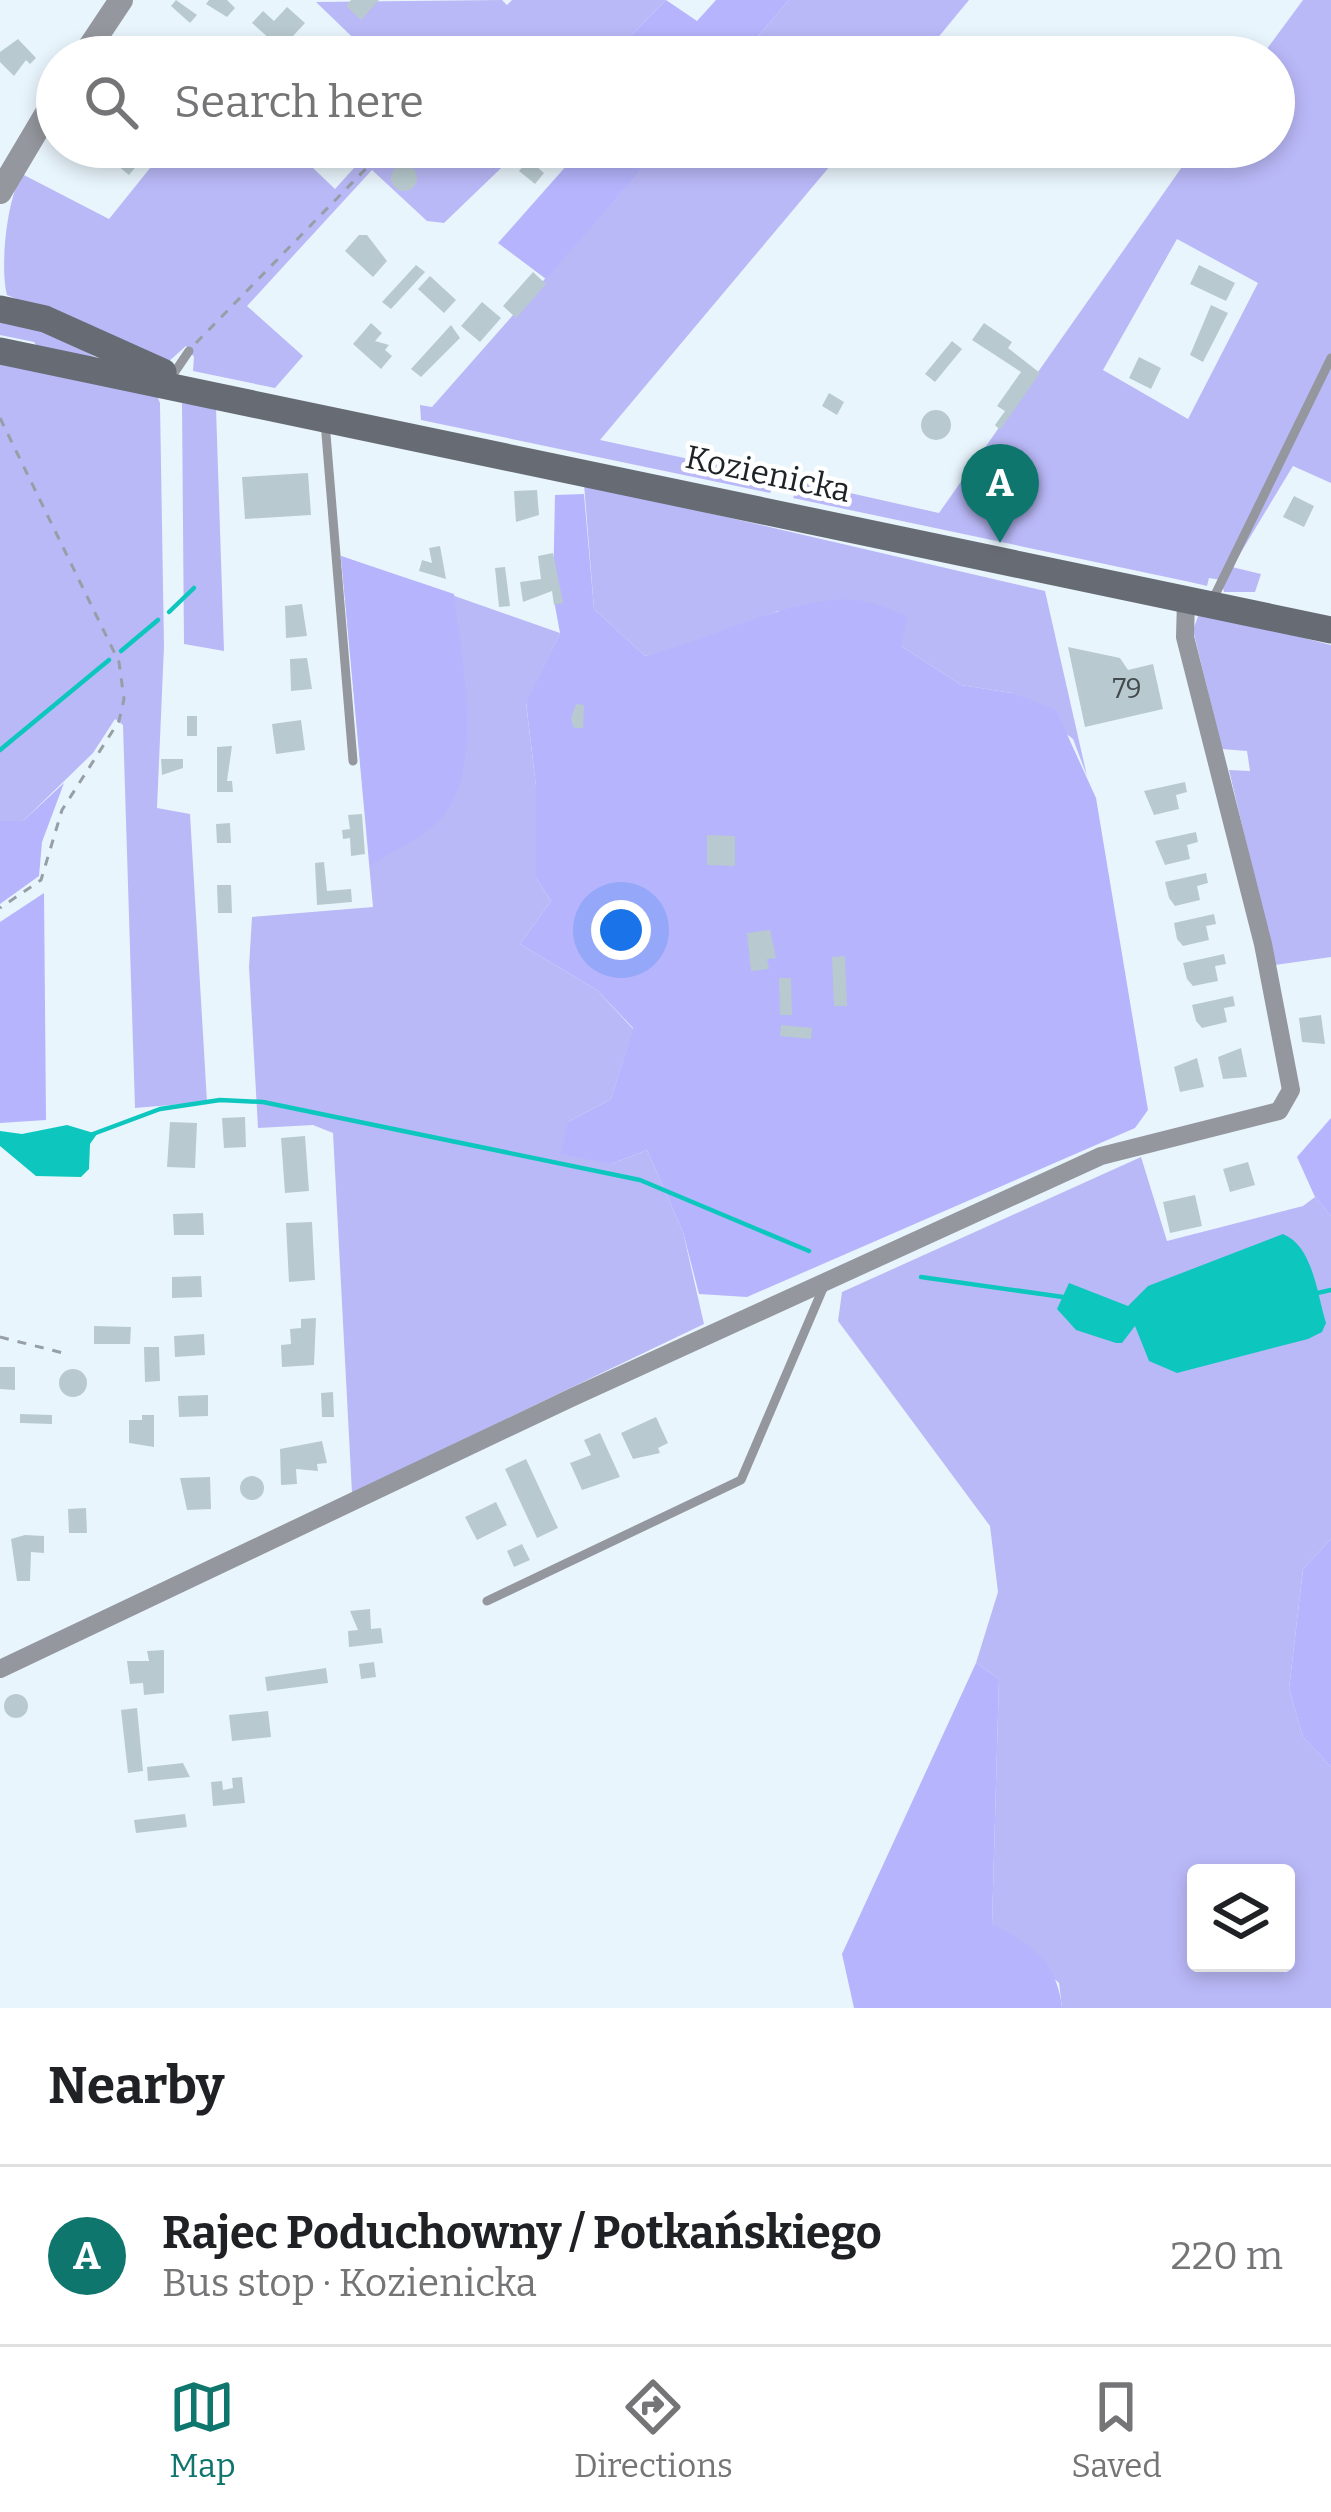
<!DOCTYPE html>
<meta charset="utf-8">
<style>
body{margin:0;font-family:Bitter,serif;background:#f2f2f2;color:#202124}
.controls{position:absolute;right:36px;bottom:36px;display:grid;overflow:hidden;border-radius:12px;box-shadow:0 6px 18px #0003}
.controls button{width:108px;height:108px;display:grid;place-items:center;padding:0;border:0;border-bottom:3px solid #e0e0e0;background:#fff;color:#202124;font:60px sans-serif}
.you{position:absolute;left:621px;top:930px;width:42px;height:42px;margin:-30px;border:9px solid #fff;border-radius:50%;background:#1a73e8;box-shadow:0 0 0 18px #1a73e833}
.badge{display:grid;place-items:center;width:78px;height:78px;border-radius:50%;background:#0f766e;color:#fff;font-size:39px;font-weight:700}
.pin{position:absolute;translate:-50% -99px;filter:drop-shadow(0 3px 6px #0008)}
.pin::after{content:'';position:absolute;top:63px;width:42px;height:36px;background:inherit;clip-path:polygon(0 0,100% 0,50% 100%)}
.list{margin:0;padding:0;list-style:none}
h2{display:flex;justify-content:space-between;align-items:center;height:156px;margin:0;padding:0 48px;font-size:51px}
h2 small{font-size:39px;font-weight:400;color:#757577}
.list li{display:grid;grid-template-columns:78px 1fr auto;gap:36px;align-items:center;box-sizing:border-box;height:180px;padding:0 48px;border-top:3px solid #e0e0e0}
.list b{display:block;font-size:45px;white-space:nowrap}
.list p{margin:0;font-size:39px;white-space:nowrap;color:#757577}
.list em{font-size:39px;font-style:normal;color:#757577}
.icon{flex:none;width:66px;height:66px;fill:none;stroke:currentColor;stroke-width:2;stroke-linecap:round;stroke-linejoin:round}
.map{position:relative;flex:none;width:1331px;height:2008px;overflow:hidden}
.search{position:absolute;background:#fff;box-shadow:0 6px 18px #0003;left:36px;right:36px;top:36px;height:132px;display:flex;align-items:center;gap:30px;box-sizing:border-box;padding:0 42px;border-radius:66px;color:#757577;font-size:45px}
.sheet{height:336px;background:#fff}
nav{display:flex;justify-content:space-around;align-items:center;box-sizing:border-box;height:168px;border-top:3px solid #e0e0e0;background:#fff;font-size:33px;color:#757577}
nav a{display:grid;justify-items:center;gap:6px}
nav .on{color:#0f766e}
.map>svg:first-child{display:block}
.green{fill:#bab9f8;fill-rule:evenodd}
.forest{fill:#b5b4fd}
.water{fill:#0dc7be}
.lines{fill:none;stroke-linecap:round;stroke-linejoin:round}
.stream{stroke:#0dc7be;stroke-width:4.5}
.building{fill:#b8cacf}
.path{stroke:#969fa6;stroke-width:3;stroke-dasharray:9 9;stroke-linecap:butt}
.service{stroke:#94979d;stroke-width:9}
.minor{stroke:#94979d;stroke-width:18}
.tertiary{stroke:#94979d;stroke-width:24}
.secondary{stroke:#676c74;stroke-width:27}
.labels{text-anchor:middle;dominant-baseline:central;stroke-width:9;stroke-linejoin:round;paint-order:stroke}
.number-label{font-size:27px;fill:#444c50}
.street-label{font-size:33px;fill:#1d2226;stroke:#fff}
</style>
<div class="map">
<svg width="1331" height="2008" viewBox="0 0 1331 2008">
<rect width="100%" height="100%" fill="#e9f5fd"/>
<!-- green -->
<g class="green">
<polygon points="502,0 507,5 512,0 666,0 610,57 373,57 316,2"/>
<polygon points="789,0 969,0 922,57 740,57"/>
<path d="M1303,0h28v483l-38,-17 -61,101 29,7 -6,18h-31l-3,-12 -12,-2 -2,8 -17,-4 -397,-84 8,-16 138,31 257,-366h78v-90h-13zM1177,239l81,44 -70,136 -85,-49z"/>
<path d="M167,147h124l44,42 38,-42h150l-79,76 -17,-2 -55,-51 -125,136 56,50 -28,32 -82,-17 1,-14 -8,-11 -19,17 -160,-68c-7,-26 -1,-94 15,-121l87,45z"/>
<polygon points="661,147 846,147 600,440 778,478 770,493 421,420 420,405 432,407"/>
<polygon points="0,318 47,328 95,357 40,351 34,342 0,335"/>
<polygon points="0,359 155,390 160,403 164,646 157,808 190,814 207,1102 135,1108 123,725 115,719 93,753 23,821 0,821"/>
<polygon points="182,403 216,408 224,651 184,644"/>
<polygon points="584,484 1045,591 1087,776 1073,739 1012,693 961,685 901,646 778,611 691,645 645,656 594,609"/>
<polygon points="341,556 560,633 526,703 536,786 536,878 551,901 520,944 597,990 633,1029 611,1099 568,1122 611,1164 647,1150 683,1232 704,1324 352,1493 333,1133 313,1125 258,1128 249,967 252,917 373,907"/>
<polygon points="1200,611 1331,645 1331,957 1275,965 1229,770 1250,771 1247,751 1222,749 1193,630"/>
<path d="M1141,1157l26,84 136,-35 12,-9 16,19v323l-28,30 -14,120 14,48 28,30v241h-269l-3,-25 -67,-59 7,-245 -23,-16 22,-71 -8,-66 -152,-205 4,-29zM1196,1873h90v90h-90z"/>
</g>
<!-- forest -->
<g class="forest">
<polygon points="666,0 697,21 716,0 789,0 740,57 610,57"/>
<polygon points="583,147 661,147 546,279 498,243"/>
<path d="M584,494l10,115 51,47c61,-14 158,-66 217,-55 15,2 31,10 45,15l-6,30 60,39 51,8 44,17 40,88 52,312 -13,18 -388,169 -48,-3 -16,-62 -36,-82 -36,14 -51,-10 8,-32 43,-23 22,-71 -36,-38 -77,-46 31,-43 -15,-23v-92l-10,-84 34,-69 -7,-38 2,-100z"/>
<path d="M341,556l113,38c7,64 35,186 -21,232 -19,16 -43,27 -63,40z"/>
<polygon points="64,783 42,842 39,876 0,904 0,821 23,821"/>
<polygon points="44,893 46,1120 0,1123 0,922"/>
<polygon points="1331,1118 1331,1216 1315,1197 1297,1157"/>
<polygon points="1331,1539 1331,1767 1303,1737 1289,1689 1303,1569"/>
<path d="M976,1663l23,16 -7,245c39,20 65,37 70,84h-208l-12,-54z"/>
</g>
<!-- water -->
<g class="water">
<polygon points="67,1125 97,1134 90,1144 89,1169 81,1177 36,1176 0,1146 0,1131 22,1134"/>
<path d="M1283,1234c30,12 34,60 43,89l-4,9 -14,7 -131,34 -28,-12 -14,-35 -13,17h-6l-40,-13 -19,-21 12,-26 59,23 20,-20z"/>
</g>
<g class="lines">
<!-- stream -->
<g class="stream">
<polyline points="169,612 194,588"/>
<polyline points="121,651 158,620"/>
<polyline points="0,750 109,660"/>
<polyline points="93,1134 160,1109 220,1100 263,1102 640,1180 809,1251"/>
<polyline points="921,1277 1063,1297"/>
<polyline points="1313,1294 1331,1290"/>
</g>
</g>
<!-- building -->
<g class="building">
<polygon points="176,0 197,15 190,23 171,6"/>
<polygon points="209,0 227,0 235,8 227,17 206,4"/>
<polygon points="351,0 379,0 361,20 346,6"/>
<polygon points="287,7 305,23 281,49 252,23 263,11 274,21"/>
<polygon points="18,39 36,58 30,64 26,60 14,76 0,62 0,52"/>
<polygon points="95,147 152,147 129,175"/>
<polygon points="529,160 544,173 535,184 519,171"/>
<circle cx="404" cy="178" r="13"/>
<polygon points="359,235 367,235 387,261 373,277 345,251"/>
<polygon points="416,265 425,272 391,309 382,302"/>
<polygon points="1199,265 1235,283 1226,301 1190,284"/>
<polygon points="533,272 546,284 516,318 503,306"/>
<polygon points="430,276 456,300 444,313 418,289"/>
<polygon points="482,302 501,318 480,342 461,326"/>
<polygon points="1211,305 1228,313 1203,362 1190,355"/>
<polygon points="371,323 382,333 375,341 389,345 385,350 392,356 381,369 353,344"/>
<polygon points="984,323 1012,342 1008,348 1040,373 1000,430 995,425 1005,411 997,406 1021,372 972,340"/>
<polygon points="451,325 460,338 421,377 411,369"/>
<polygon points="952,341 962,349 935,382 925,374"/>
<polygon points="1139,357 1161,368 1151,389 1129,378"/>
<polygon points="829,393 844,402 837,415 822,406"/>
<circle cx="936" cy="425" r="15"/>
<polygon points="308,473 311,515 245,519 242,477"/>
<polygon points="537,490 539,515 516,522 514,491"/>
<polygon points="1294,496 1314,506 1304,527 1283,517"/>
<polygon points="440,546 446,579 419,571 422,560 432,563 429,548"/>
<polygon points="553,553 563,603 554,605 552,591 523,602 520,582 541,579 538,556"/>
<polygon points="505,567 510,606 499,607 495,568"/>
<polygon points="302,604 307,636 286,638 285,606"/>
<polygon points="1068,647 1120,658 1128,670 1153,664 1163,709 1085,727"/>
<polygon points="307,658 312,689 291,691 290,659"/>
<polygon points="576,704 584,705 583,728 574,728 571,719"/>
<rect x="187" y="716" width="10" height="20"/>
<polygon points="301,720 305,750 276,754 272,724"/>
<polygon points="232,746 227,781 232,781 233,792 217,792 217,747"/>
<polygon points="161,759 183,759 183,768 162,775"/>
<polygon points="1185,782 1187,792 1176,795 1179,809 1154,815 1144,791"/>
<polygon points="362,814 365,854 351,856 350,838 343,839 342,830 350,829 348,815"/>
<polygon points="230,823 231,843 217,843 216,824"/>
<polygon points="1196,832 1198,842 1187,845 1190,859 1165,865 1155,841"/>
<polygon points="707,835 735,836 735,866 707,865"/>
<polygon points="324,862 327,891 351,889 352,902 317,905 315,863"/>
<polygon points="1206,873 1208,883 1197,886 1200,900 1175,906 1169,898 1165,882"/>
<polygon points="217,885 231,885 232,913 218,913"/>
<polygon points="1214,914 1216,924 1206,926 1209,940 1183,946 1177,939 1174,923"/>
<polygon points="770,930 776,958 767,959 769,969 751,971 747,933"/>
<polygon points="1224,954 1226,964 1215,966 1218,981 1193,986 1187,979 1183,963"/>
<polygon points="845,956 847,1006 834,1006 832,957"/>
<polygon points="779,978 791,978 792,1015 780,1015"/>
<polygon points="1233,996 1235,1006 1224,1008 1227,1022 1202,1028 1196,1021 1192,1005"/>
<polygon points="1321,1015 1325,1044 1302,1042 1299,1018"/>
<polygon points="781,1025 812,1028 811,1039 780,1036"/>
<polygon points="1241,1048 1247,1077 1223,1079 1218,1057"/>
<polygon points="1197,1058 1204,1087 1180,1092 1174,1067"/>
<polygon points="245,1117 246,1147 224,1148 222,1118"/>
<polygon points="170,1122 197,1123 195,1168 167,1167"/>
<polygon points="305,1136 309,1191 285,1193 281,1138"/>
<polygon points="1248,1162 1255,1185 1230,1192 1223,1169"/>
<polygon points="1195,1195 1202,1226 1170,1233 1163,1202"/>
<polygon points="203,1213 204,1235 174,1235 173,1214"/>
<polygon points="312,1222 315,1280 289,1282 286,1223"/>
<polygon points="201,1276 202,1297 172,1298 172,1277"/>
<polygon points="316,1318 314,1365 282,1367 281,1345 291,1344 290,1329 301,1328 301,1319"/>
<polygon points="94,1326 131,1327 130,1344 94,1344"/>
<polygon points="204,1334 205,1355 175,1357 174,1336"/>
<polygon points="144,1347 159,1347 160,1381 145,1382"/>
<polygon points="0,1367 15,1367 15,1390 0,1389"/>
<circle cx="73" cy="1383" r="14"/>
<polygon points="333,1392 334,1417 322,1417 321,1393"/>
<polygon points="208,1395 208,1416 179,1417 178,1396"/>
<polygon points="20,1414 52,1415 52,1424 20,1423"/>
<polygon points="142,1415 154,1415 154,1447 129,1443 129,1420 142,1420"/>
<polygon points="656,1417 668,1443 658,1448 660,1453 633,1459 621,1433"/>
<polygon points="600,1433 620,1477 582,1490 570,1463 591,1455 584,1440"/>
<polygon points="322,1441 327,1463 317,1464 318,1471 296,1469 297,1484 281,1485 280,1449"/>
<polygon points="526,1459 558,1528 537,1538 505,1469"/>
<circle cx="252" cy="1488" r="12"/>
<polygon points="210,1477 211,1509 187,1510 180,1478"/>
<polygon points="496,1502 507,1525 477,1540 465,1517"/>
<polygon points="86,1508 87,1533 69,1533 68,1509"/>
<polygon points="25,1535 44,1536 44,1553 31,1552 30,1581 17,1581 11,1539"/>
<polygon points="522,1544 530,1560 514,1567 507,1551"/>
<polygon points="370,1609 371,1629 381,1628 383,1643 349,1647 348,1631 358,1630 350,1611"/>
<polygon points="164,1650 164,1693 144,1695 143,1683 130,1684 127,1661 149,1661 147,1651"/>
<polygon points="374,1662 376,1677 361,1679 359,1664"/>
<polygon points="326,1668 328,1683 267,1691 265,1677"/>
<circle cx="16" cy="1706" r="12"/>
<polygon points="137,1708 143,1771 128,1773 121,1710"/>
<polygon points="268,1711 271,1737 232,1741 229,1715"/>
<polygon points="183,1763 190,1777 148,1781 147,1767"/>
<polygon points="242,1777 245,1803 213,1806 211,1782 222,1781 223,1790 233,1788 232,1778"/>
<polygon points="185,1814 187,1827 136,1833 134,1820"/>
</g>
<g class="lines">
<!-- path -->
<g class="path">
<polyline points="196,343 387,147"/>
<polyline points="0,418 119,662 124,699 119,721 62,810 41,880 0,908"/>
<polyline points="0,1337 63,1353"/>
</g>
<!-- service -->
<g class="service">
<polyline points="172,376 189,351"/>
<polyline points="325,422 353,761"/>
<polyline points="1212,601 1331,358"/>
<polyline points="487,1601 741,1480 824,1286"/>
</g>
<!-- minor -->
<polyline class="minor" points="0,1669 573,1397 1101,1156 1279,1111 1291,1090 1263,944 1185,637 1186,600"/>
<!-- tertiary -->
<g class="tertiary">
<polyline points="83,57 121,0"/>
<polyline points="0,192 57,96"/>
</g>
<!-- secondary -->
<g class="secondary">
<polyline points="0,309 45,319 163,372"/>
<polyline points="0,351 1331,630"/>
</g>
</g>
<g class="labels">
<!-- number labels -->
<g class="number-label">
<text x="1127" y="689">79</text>
</g>
<!-- street labels -->
<g class="street-label">
<text transform="translate(768 474) rotate(12)">Kozienicka</text>
</g>
</g>
</svg>
<div class="controls">
<button><svg class="icon" aria-label="layers" viewBox="0 0 24 24"><path d="M12 4l9 5-9 5-9-5zM3 14l9 5 9-5"/></svg></button>
</div>
<div class="you"></div>
<div class="pin badge" style="left:1000px;top:543px">A</div>
<div class="search"><svg class="icon" aria-label="search" viewBox="0 0 24 24"><circle cx="10" cy="10" r="6"/><path d="M15 15l6 6"/></svg>Search here</div>
</div>
<section class="sheet">
<h2>Nearby<small></small></h2>
<ul class="list">
<li><span class="badge">A</span><div><b>Rajec Poduchowny / Potkańskiego</b><p>Bus stop · Kozienicka</p></div><em>220 m</em></li>
</ul>
</section>
<nav>
<a class="on"><svg class="icon" aria-label="map" viewBox="0 0 24 24"><path d="M3 6l6-2 6 2 6-2v14l-6 2-6-2-6 2zM9 4v14M15 6v14"/></svg>Map</a>
<a><svg class="icon" aria-label="directions" viewBox="0 0 24 24"><path d="M12 3l9 9-9 9-9-9zM9 14v-3h6M13 9l2 2-2 2"/></svg>Directions</a>
<a><svg class="icon" aria-label="saved" viewBox="0 0 24 24"><path d="M7 4h10v16l-5-4-5 4z"/></svg>Saved</a>
</nav>
